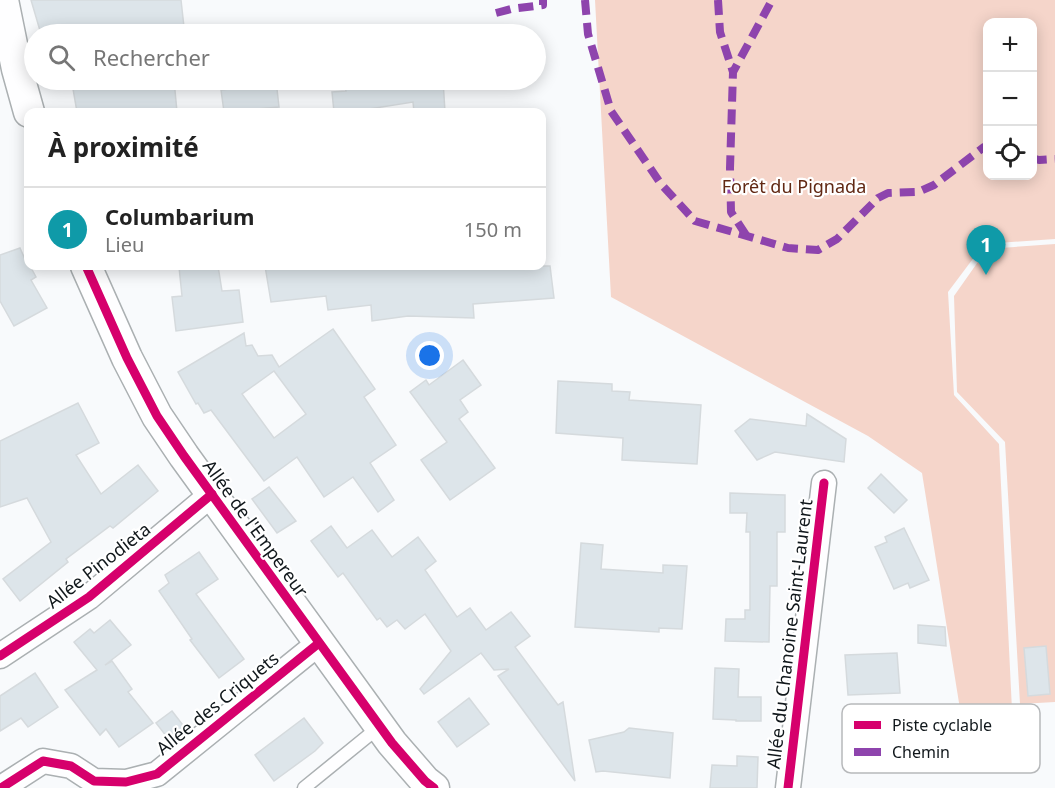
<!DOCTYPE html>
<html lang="fr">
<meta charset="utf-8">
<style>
body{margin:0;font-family:"Noto Sans",sans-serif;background:#f2f2f2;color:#222}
.controls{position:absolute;right:18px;top:18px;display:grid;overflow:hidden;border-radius:12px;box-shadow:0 3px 15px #0003}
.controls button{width:54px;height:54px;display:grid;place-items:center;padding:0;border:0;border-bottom:2px solid #e0e0e0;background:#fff;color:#222;font:30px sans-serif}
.you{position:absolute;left:430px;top:356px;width:21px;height:21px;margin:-15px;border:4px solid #fff;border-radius:50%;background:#1a73e8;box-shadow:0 0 0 9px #1a73e833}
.badge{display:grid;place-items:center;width:39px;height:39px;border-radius:50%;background:#61666a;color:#fff;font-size:20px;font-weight:700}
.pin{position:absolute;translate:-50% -50px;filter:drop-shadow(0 2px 3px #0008)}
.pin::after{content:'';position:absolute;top:32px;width:21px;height:18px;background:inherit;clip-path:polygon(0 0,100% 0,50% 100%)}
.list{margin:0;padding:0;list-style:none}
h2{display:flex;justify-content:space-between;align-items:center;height:78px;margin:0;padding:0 24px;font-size:26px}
h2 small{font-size:20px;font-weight:400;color:#767676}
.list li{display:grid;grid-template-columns:39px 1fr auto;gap:18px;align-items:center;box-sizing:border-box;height:84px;padding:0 24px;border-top:2px solid #e0e0e0}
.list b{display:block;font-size:22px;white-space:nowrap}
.list p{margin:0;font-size:20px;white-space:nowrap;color:#767676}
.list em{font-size:20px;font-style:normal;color:#767676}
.icon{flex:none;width:33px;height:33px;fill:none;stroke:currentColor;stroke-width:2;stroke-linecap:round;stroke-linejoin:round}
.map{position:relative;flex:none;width:1055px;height:788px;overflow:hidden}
.search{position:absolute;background:#fff;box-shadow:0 3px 15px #0003;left:24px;top:24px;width:522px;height:66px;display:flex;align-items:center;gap:15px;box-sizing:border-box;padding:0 21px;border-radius:33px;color:#767676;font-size:22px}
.panel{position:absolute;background:#fff;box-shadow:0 3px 15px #0003;left:24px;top:108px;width:522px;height:162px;border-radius:12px}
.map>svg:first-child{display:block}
.green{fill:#f5d5ca;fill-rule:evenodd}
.building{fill:#dde5ea;stroke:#d5dadd;stroke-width:1.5;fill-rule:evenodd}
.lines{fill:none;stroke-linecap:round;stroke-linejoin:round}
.service-casing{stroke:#abb0b2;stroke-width:15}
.minor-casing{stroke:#abb0b2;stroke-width:27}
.tertiary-casing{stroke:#abb0b2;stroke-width:33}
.service{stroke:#fefeff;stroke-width:12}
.minor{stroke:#fefeff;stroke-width:24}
.tertiary{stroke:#fefeff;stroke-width:30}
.quiet{stroke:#8e44ad;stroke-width:8;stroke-dasharray:15 8;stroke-linecap:butt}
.cycleway-casing{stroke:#fff;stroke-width:13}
.cycleway{stroke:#d6006c;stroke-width:9}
.labels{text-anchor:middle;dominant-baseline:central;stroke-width:4.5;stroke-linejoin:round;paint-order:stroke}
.park-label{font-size:18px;fill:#612813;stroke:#fff}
.street-label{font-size:18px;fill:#10171b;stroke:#fff}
.key{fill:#fff;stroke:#b7b9bb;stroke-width:1.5}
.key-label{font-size:16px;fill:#10171b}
</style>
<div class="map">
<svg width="1055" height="788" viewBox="0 0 1055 788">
<rect width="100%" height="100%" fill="#f8fafc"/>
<!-- green -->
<g class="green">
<path d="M595,0h460v239l-71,5 -36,48 6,103 45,49 13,266 -52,-1 -38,-236 -54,-37 -257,-139zM988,22h44v154h-44z"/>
<polygon points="1055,244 1055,702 1020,704 1005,442 957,392 954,296 987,249"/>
</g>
<!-- building -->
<g class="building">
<polygon points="31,0 181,0 184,27 121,34 41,34"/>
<polygon points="133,80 174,80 177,112 77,112 73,89"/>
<polygon points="244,80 276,80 279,107 224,112 221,90 245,87"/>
<polygon points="344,80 443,80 445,112 414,112 413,102 350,112 334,112 332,92 346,91"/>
<polygon points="20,248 28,266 30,266 36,277 31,280 47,308 14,326 0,301 0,255"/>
<polygon points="191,266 218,266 222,291 239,290 243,322 176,331 172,297 182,296 179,267"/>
<polygon points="265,266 550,266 554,298 473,304 474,318 408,316 372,321 371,305 328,310 326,296 271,302"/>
<path d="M333,329l42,60 -11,8 32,48 -26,18 24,37 -16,12 -25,-35 -29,20 -27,-40 -33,24 -53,-71 -7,3 -6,-10 -2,1 -18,-32 66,-39 2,13 6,-1 6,11 14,-1 7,12zM274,371l32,43 -32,24 -32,-44z"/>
<polygon points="463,360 481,385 460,400 468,412 459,419 495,468 450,500 421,460 447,442 410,392 426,380 429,385"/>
<polygon points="558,381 612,384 612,391 630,392 629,400 701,405 697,464 622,460 623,438 556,433"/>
<polygon points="78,403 99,443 76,455 101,494 138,465 158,491 113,528 110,526 66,559 68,562 20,601 3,579 51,542 27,498 0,507 0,441"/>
<polygon points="807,414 846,439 844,462 775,452 757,460 735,431 750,419 806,426"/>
<polygon points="881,474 907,500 894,513 868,488"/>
<polygon points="269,487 296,521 277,533 252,499"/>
<polygon points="730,493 785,495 785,532 777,532 777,586 770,586 769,642 725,641 726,619 745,619 745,610 750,610 750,532 746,532 747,513 730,513"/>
<polygon points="331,526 347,548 372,530 392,557 418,537 436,561 425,570 457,617 470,608 486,630 511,612 530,636 515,647 558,705 563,702 575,781 498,676 509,669 494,670 481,653 424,694 420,689 451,651 425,614 405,629 397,620 387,627 380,618 377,620 343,573 338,577 311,541"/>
<polygon points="904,528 929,580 910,588 908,583 894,589 875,547 887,542 885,537"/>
<polygon points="581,543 603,545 601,569 663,573 663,565 687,566 682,629 659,628 659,632 575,627"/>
<polygon points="199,552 218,579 196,594 244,659 219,678 190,640 192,639 159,591 169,583 165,575"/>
<polygon points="110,620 131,645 105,665 112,661 132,689 128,692 153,723 119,747 106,729 100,735 65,690 97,670 74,642 90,629 94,633"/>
<polygon points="918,625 945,627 946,646 918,643"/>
<polygon points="1046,646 1050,694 1028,696 1024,648"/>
<polygon points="897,653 900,693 848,695 845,655"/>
<polygon points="715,668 739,669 738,697 761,697 761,721 736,721 736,720 713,719"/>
<polygon points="35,673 58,707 28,727 21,718 0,731 0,696"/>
<polygon points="469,698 489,724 457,747 438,722"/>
<polygon points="172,711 186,729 170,741 156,723"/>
<polygon points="304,718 323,743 315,751 274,781 255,755"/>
<polygon points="629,728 673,733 670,778 603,771 596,772 589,740 624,732"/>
<polygon points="737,756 758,757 757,788 710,788 712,765 737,766"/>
</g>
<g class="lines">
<defs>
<polyline id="service" points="304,788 379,727"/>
<g id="minor">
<polyline points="0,656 89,597 212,494"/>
<polyline points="1,788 43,761 71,766 94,781 126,782 157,774 319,643"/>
<polyline points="788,788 824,483"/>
</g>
<g id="tertiary">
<polyline points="3,0 17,69 29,112"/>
<polyline points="86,266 127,358 157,416 184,456 392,743 425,781 434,788"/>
</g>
</defs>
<!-- service casing -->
<use href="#service" class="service-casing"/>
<!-- minor casing -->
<use href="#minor" class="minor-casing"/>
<!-- tertiary casing -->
<use href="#tertiary" class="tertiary-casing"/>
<!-- service -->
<use href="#service" class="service"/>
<!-- minor -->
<use href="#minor" class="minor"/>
<!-- tertiary -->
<use href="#tertiary" class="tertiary"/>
<!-- quiet -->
<g class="quiet">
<polyline points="585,0 588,34 611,111 661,184 695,221 788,248 818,250 837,239 878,198 888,193 918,192 934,185 984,147 988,147"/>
<polyline points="718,0 720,32 733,72"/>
<polyline points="496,13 511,9 543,5 543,0"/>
<polyline points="1032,158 1039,160 1055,159"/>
<polyline points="746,235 731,212 730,168 733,72 772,0"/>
</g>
<defs>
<g id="cycleway">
<polyline points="86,266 127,358 157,416 184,456 392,743 425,781 434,788"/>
<polyline points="0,656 89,597 212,494"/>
<polyline points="1,788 43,761 71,766 94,781 126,782 157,774 319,643"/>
<polyline points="788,788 824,483"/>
</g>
</defs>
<!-- cycleway casing -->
<use href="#cycleway" class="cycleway-casing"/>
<!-- cycleway -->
<use href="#cycleway" class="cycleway"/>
</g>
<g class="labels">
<!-- park labels -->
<g class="park-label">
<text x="794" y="186">Forêt du Pignada</text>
</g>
<!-- street labels -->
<g class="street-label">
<text transform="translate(256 528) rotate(54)">Allée de l'Empereur</text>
<text transform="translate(98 565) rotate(-38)">Allée Pinodieta</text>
<text transform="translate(789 634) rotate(-83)">Allée du Chanoine Saint-Laurent</text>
<text transform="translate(217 703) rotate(-39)">Allée des Criquets</text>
</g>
</g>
<!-- legend -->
<rect x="842" y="704" width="198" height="69" rx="9" class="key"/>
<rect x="854" y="721" width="27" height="8" fill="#d6006c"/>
<rect x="854" y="748" width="27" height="8" fill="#8e44ad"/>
<g class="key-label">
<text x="892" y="731">Piste cyclable</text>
<text x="892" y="758">Chemin</text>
</g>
</svg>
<div class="controls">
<button>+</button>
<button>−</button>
<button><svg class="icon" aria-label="locate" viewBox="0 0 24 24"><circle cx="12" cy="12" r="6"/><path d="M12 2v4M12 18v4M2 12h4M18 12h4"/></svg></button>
</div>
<div class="you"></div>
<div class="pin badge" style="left:986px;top:275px;background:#0f9aa8">1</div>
<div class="search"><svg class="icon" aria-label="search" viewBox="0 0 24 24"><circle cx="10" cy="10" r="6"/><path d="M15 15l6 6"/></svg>Rechercher</div>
<section class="panel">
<h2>À proximité<small></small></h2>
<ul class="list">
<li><span class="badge" style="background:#0f9aa8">1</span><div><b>Columbarium</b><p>Lieu</p></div><em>150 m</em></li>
</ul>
</section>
</div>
